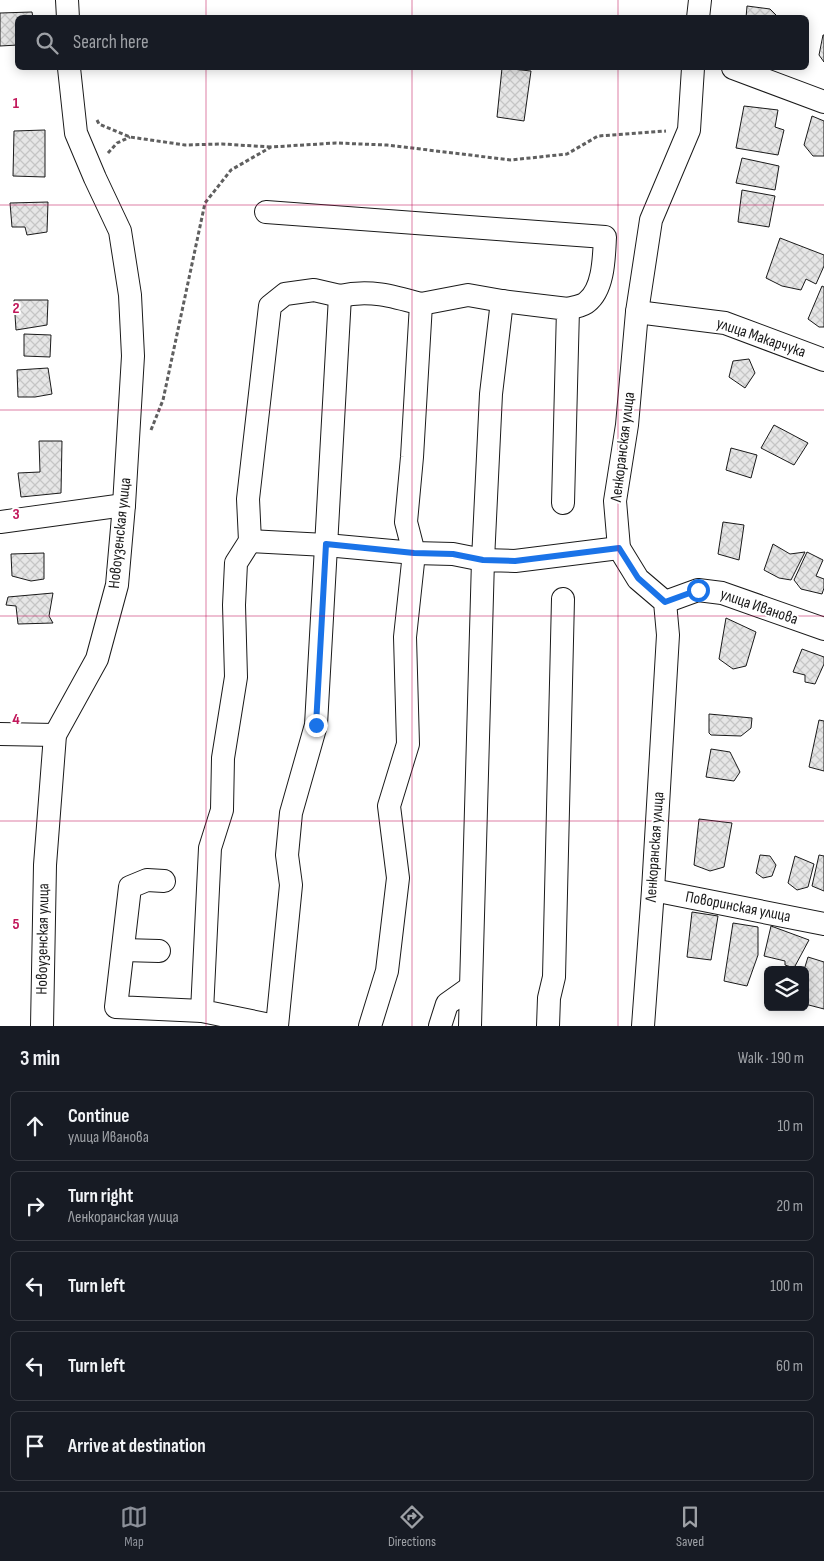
<!DOCTYPE html>
<meta charset="utf-8">
<style>
body{margin:0;font-family:"Sofia Sans Condensed",sans-serif;background:#242831;color:#f1f3f6}
.controls{position:absolute;right:15px;bottom:15px;display:grid;overflow:hidden;border-radius:8px;box-shadow:0 2px 12px #0003}
.controls button{width:45px;height:45px;display:grid;place-items:center;padding:0;border:0;border-bottom:1px solid #363941;background:#171b24;color:#f1f3f6;font:25px sans-serif}
.stop{position:absolute;width:15px;height:15px;margin:-11px;border:4px solid #1a73e8;border-radius:50%;background:#fff}
.stop.end{background:#1a73e8;border-color:#fff;box-shadow:0 1px 5px #0008}
.list{margin:0;padding:0;list-style:none}
h2{display:flex;justify-content:space-between;align-items:center;height:65px;margin:0;padding:0 20px;font-size:21px}
h2 small{font-size:16px;font-weight:400;color:#9ea1a6}
.list li{display:grid;grid-template-columns:32px 1fr auto;gap:15px;align-items:center;box-sizing:border-box;height:70px;margin:0 10px 10px;padding:0 10px;border:1px solid #363941;border-radius:8px}
.list b{display:block;font-size:19px;white-space:nowrap}
.list p{margin:0;font-size:16px;white-space:nowrap;color:#9ea1a6}
.list em{font-size:16px;font-style:normal;color:#9ea1a6}
.icon{flex:none;width:28px;height:28px;fill:none;stroke:currentColor;stroke-width:2;stroke-linecap:round;stroke-linejoin:round}
.map{position:relative;flex:none;width:824px;height:1026px;overflow:hidden}
.search{position:absolute;background:#171b24;box-shadow:0 2px 12px #0003;left:15px;right:15px;top:15px;height:55px;display:flex;align-items:center;gap:12px;box-sizing:border-box;padding:0 18px;border-radius:8px;color:#9ea1a6;font-size:19px}
.sheet{height:465px;background:#171b24}
nav{display:flex;justify-content:space-around;align-items:center;box-sizing:border-box;height:70px;border-top:1px solid #363941;background:#171b24;font-size:14px;color:#9ea1a6}
nav a{display:grid;justify-items:center;gap:2px}
nav .on{color:#8c9099}
.map>svg:first-child{display:block}
.building{fill:url(#building-cross-hatch);stroke:#1a1a1a}
.lines{fill:none;stroke-linecap:round;stroke-linejoin:round}
.minor-casing{stroke:#1a1a1a;stroke-width:24}
.path{stroke:#5f5f5f;stroke-width:3;stroke-dasharray:4 2.5;stroke-linecap:butt}
.minor{stroke:#fff;stroke-width:22}
.route{stroke:#1a73e8;stroke-width:6}
.grid{fill:none;stroke:#c2185b;stroke-width:1;stroke-opacity:0.55}
.labels{text-anchor:middle;dominant-baseline:central;stroke-width:4;stroke-linejoin:round;paint-order:stroke}
.street-label{font-size:16px;fill:#1a1a1a;stroke:#fff}
.grid-label{font-size:16px;text-anchor:middle;font-weight:bold;fill:#c2185b;stroke:#fff;stroke-width:4;stroke-linejoin:round;paint-order:stroke}
</style>
<div class="map">
<svg width="824" height="1026" viewBox="0 0 824 1026">
<defs>
<pattern id="building-cross-hatch" width="8" height="8" patternUnits="userSpaceOnUse" patternTransform="scale(1.25)"><rect width="8" height="8" fill="#e6e6e6"/><path d="M0 0l8 8M0 8l8-8" fill="none" stroke="#c5c5c5"/></pattern>
</defs>
<rect width="100%" height="100%" fill="#fff"/>
<!-- building -->
<g class="building">
<polygon points="747,6 770,9 776,15 776,18 746,18"/>
<polygon points="32,12 33,18 18,18 18,45 0,46 0,13"/>
<polygon points="823,35 824,35 824,62 819,55"/>
<polygon points="502,68 531,71 524,121 497,117"/>
<polygon points="744,106 778,110 775,127 784,130 778,155 736,148"/>
<polygon points="812,116 824,121 824,156 813,156 804,145"/>
<polygon points="45,130 45,177 13,176 14,131"/>
<polygon points="742,158 779,166 775,190 736,183"/>
<polygon points="742,190 775,196 769,227 738,222"/>
<polygon points="48,202 47,232 27,235 25,227 12,227 10,203"/>
<polygon points="780,238 824,255 824,266 816,284 806,279 801,290 782,286 766,278"/>
<polygon points="822,286 824,287 824,327 819,327 808,319"/>
<polygon points="14,300 48,300 47,325 16,330"/>
<polygon points="24,334 51,335 50,357 24,356"/>
<polygon points="749,359 755,373 745,388 729,377 733,361"/>
<polygon points="48,368 52,394 35,397 18,397 17,370"/>
<polygon points="774,425 808,443 794,465 761,448"/>
<polygon points="39,441 62,441 61,493 21,497 18,473 40,472"/>
<polygon points="731,448 757,455 751,478 726,470"/>
<polygon points="723,522 744,525 739,560 718,554"/>
<polygon points="773,544 790,554 805,552 791,580 779,578 764,570"/>
<polygon points="807,552 823,560 816,576 824,579 824,588 822,594 801,589 794,580"/>
<polygon points="44,553 44,579 31,581 12,576 11,554"/>
<polygon points="53,593 49,616 53,623 18,624 16,606 6,605 8,597"/>
<polygon points="726,618 756,632 746,666 733,669 719,659"/>
<polygon points="802,649 824,657 824,664 815,684 805,682 805,675 793,672"/>
<polygon points="709,714 752,718 751,728 741,736 711,735 709,733"/>
<polygon points="819,720 824,721 824,771 809,767"/>
<polygon points="711,749 730,752 740,772 734,781 706,777"/>
<polygon points="699,819 732,823 724,867 710,871 694,865"/>
<polygon points="760,855 770,856 776,865 772,876 763,878 756,873"/>
<polygon points="819,855 824,856 824,891 812,886"/>
<polygon points="795,856 814,864 808,887 797,890 788,883"/>
<polygon points="692,912 718,916 711,960 687,957"/>
<polygon points="733,923 758,927 758,955 747,986 724,981"/>
<polygon points="771,926 809,940 794,968 785,965 785,961 764,956"/>
<polygon points="808,957 824,962 824,1009 805,1004 805,970 804,970"/>
</g>
<g class="lines">
<defs>
<g id="minor">
<polyline points="67,0 68,18"/>
<polyline points="698,18 700,0"/>
<polyline points="733,68 824,102"/>
<path d="M266,212l339,25c-1,19 -1,52 -18,65 -4,4 -13,5 -19,7"/>
<path d="M340,296c29,-7 53,0 81,8l-9,153 -6,65 8,31 39,1 30,6 8,-166 11,-93"/>
<polyline points="421,304 468,295 502,301 568,309 563,503"/>
<polyline points="637,312 725,323 824,360"/>
<polyline points="0,522 124,505"/>
<polyline points="250,541 326,545 414,553 405,637 408,744 389,806 398,878 387,971 370,1026"/>
<polyline points="665,602 698,590 722,593 824,629"/>
<polyline points="0,734 55,735"/>
<polyline points="164,881 147,880 130,887 116,1007 202,1011"/>
<polyline points="653,890 824,924"/>
<polyline points="123,950 159,951"/>
<polyline points="471,987 483,560 515,561 619,548"/>
<polyline points="42,1026 45,865 55,735 97,659 117,585 124,505 133,356 130,295 120,231 95,178 76,133 69,68"/>
<polyline points="275,1026 202,1011 210,848 222,810 223,758 236,677 234,605 236,563 250,541 248,499 270,306 285,294 314,290 340,296 316,725 291,813 287,855 291,885 277,1026"/>
<polyline points="440,1026 447,1004 471,987 470,1026"/>
<polyline points="548,1026 549,998 554,977 563,599"/>
<polyline points="643,1026 653,890 668,635 665,602 638,579 619,548 615,501 627,425 637,312 651,220 689,130 693,68"/>
</g>
</defs>
<!-- minor casing -->
<use href="#minor" class="minor-casing"/>
<!-- path -->
<g class="path">
<polyline points="97,120 99,124 130,137 185,145 222,144 271,147"/>
<polyline points="108,153 117,143 130,137"/>
<polyline points="151,430 163,400 205,203 231,170 271,147 336,143 387,145 511,160 567,154 598,136 666,131"/>
</g>
<!-- minor -->
<use href="#minor" class="minor"/>
</g>
<g class="lines">
<!-- route -->
<polyline class="route" points="316,725 326,544 414,553 453,554 483,560 515,561 619,548 638,578 665,602 698,590"/>
</g>
<!-- grid -->
<path class="grid" d="M206,0v18M412,0v18M618,0v18M206,68v958M412,68v958M618,68v958M0,205h824M0,410h824M0,616h824M0,821h824"/>
<g class="labels">
<!-- street labels -->
<g class="street-label">
<text transform="translate(761 338) rotate(19)">улица Макарчука</text>
<text transform="translate(623 447) rotate(-83)">Ленкоранская улица</text>
<text transform="translate(120 533) rotate(-84)">Новоузенская улица</text>
<text transform="translate(759 607) rotate(19)">улица Иванова</text>
<text transform="translate(655 847) rotate(-86)">Ленкоранская улица</text>
<text transform="translate(738 907) rotate(11)">Поворинская улица</text>
<text transform="translate(43 939) rotate(-89)">Новоузенская улица</text>
</g>
</g>
<g class="grid-label">
<text x="16" y="108">1</text>
<text x="16" y="313">2</text>
<text x="16" y="519">3</text>
<text x="16" y="724">4</text>
<text x="16" y="929">5</text>
</g>
</svg>
<div class="controls">
<button><svg class="icon" aria-label="layers" viewBox="0 0 24 24"><path d="M12 4l9 5-9 5-9-5zM3 14l9 5 9-5"/></svg></button>
</div>
<div class="stop" style="left:698px;top:590px"></div>
<div class="stop end" style="left:316px;top:725px"></div>
<div class="search"><svg class="icon" aria-label="search" viewBox="0 0 24 24"><circle cx="10" cy="10" r="6"/><path d="M15 15l6 6"/></svg>Search here</div>
</div>
<section class="sheet">
<h2>3 min<small>Walk · 190 m</small></h2>
<ul class="list">
<li><svg class="icon" aria-label="ahead" viewBox="0 0 24 24"><path d="M12 20V5M6 11l6-6 6 6"/></svg><div><b>Continue</b><p>улица Иванова</p></div><em>10 m</em></li>
<li><svg class="icon" aria-label="right" viewBox="0 0 24 24"><path d="M7 20v-9h11M14 6l5 5-5 5"/></svg><div><b>Turn right</b><p>Ленкоранская улица</p></div><em>20 m</em></li>
<li><svg class="icon" aria-label="left" viewBox="0 0 24 24"><path d="M17 20v-9H6M10 6l-5 5 5 5"/></svg><div><b>Turn left</b></div><em>100 m</em></li>
<li><svg class="icon" aria-label="left" viewBox="0 0 24 24"><path d="M17 20v-9H6M10 6l-5 5 5 5"/></svg><div><b>Turn left</b></div><em>60 m</em></li>
<li><svg class="icon" aria-label="arrive" viewBox="0 0 24 24"><path d="M6 21V4h12l-3 4 3 4H6"/></svg><div><b>Arrive at destination</b></div></li>
</ul>
</section>
<nav>
<a class="on"><svg class="icon" aria-label="map" viewBox="0 0 24 24"><path d="M3 6l6-2 6 2 6-2v14l-6 2-6-2-6 2zM9 4v14M15 6v14"/></svg>Map</a>
<a><svg class="icon" aria-label="directions" viewBox="0 0 24 24"><path d="M12 3l9 9-9 9-9-9zM9 14v-3h6M13 9l2 2-2 2"/></svg>Directions</a>
<a><svg class="icon" aria-label="saved" viewBox="0 0 24 24"><path d="M7 4h10v16l-5-4-5 4z"/></svg>Saved</a>
</nav>
